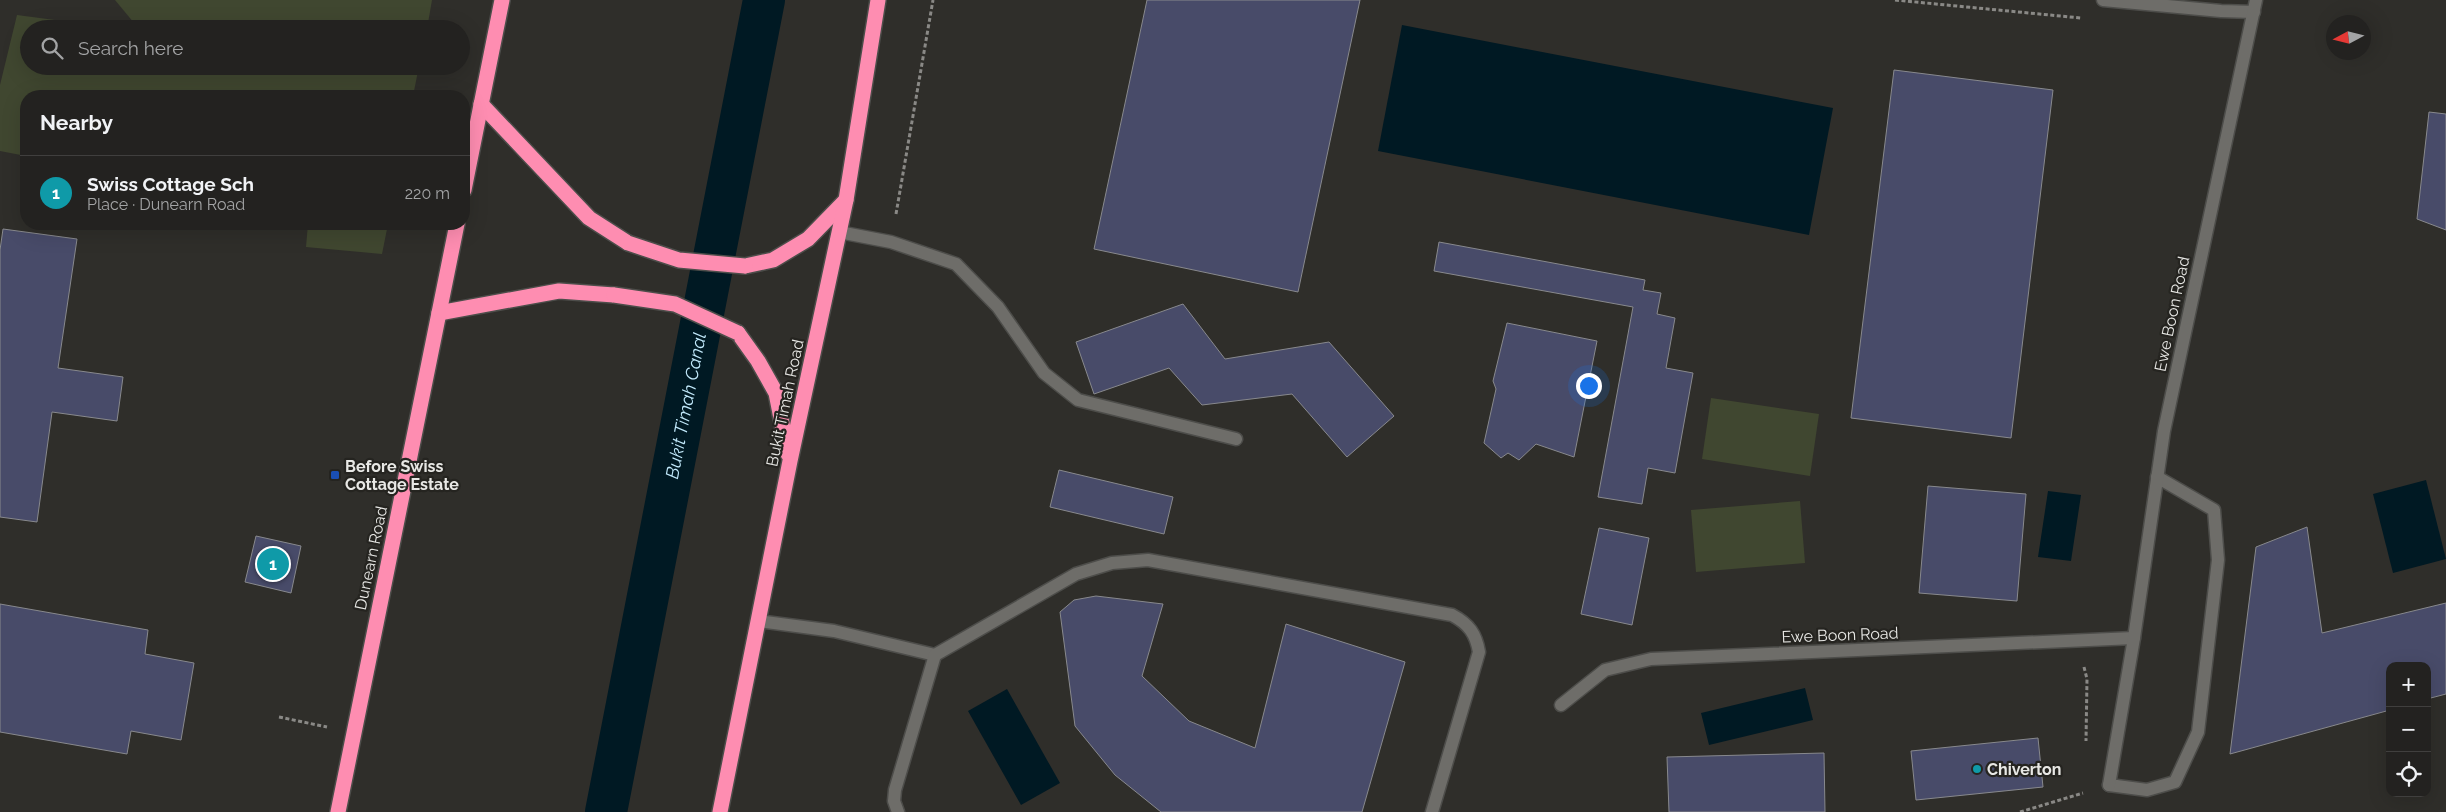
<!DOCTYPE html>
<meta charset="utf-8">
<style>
body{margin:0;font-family:Raleway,sans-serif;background:#2b2a29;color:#f1f3f6}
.controls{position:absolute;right:15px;bottom:15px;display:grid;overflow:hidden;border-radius:10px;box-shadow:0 5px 20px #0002}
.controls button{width:45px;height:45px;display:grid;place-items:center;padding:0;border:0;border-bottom:1px solid #403f3e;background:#232220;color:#f1f3f6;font:25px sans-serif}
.compass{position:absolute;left:2326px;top:15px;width:45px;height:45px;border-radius:50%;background:#232220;box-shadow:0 5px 20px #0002;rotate:263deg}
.you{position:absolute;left:1588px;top:385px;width:18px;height:18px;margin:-12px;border:4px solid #fff;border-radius:50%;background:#1a73e8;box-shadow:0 0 0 8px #1a73e833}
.badge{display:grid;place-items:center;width:32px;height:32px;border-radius:50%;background:#fc9d53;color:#fff;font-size:16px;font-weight:700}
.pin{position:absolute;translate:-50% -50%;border:2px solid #fff;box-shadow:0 1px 5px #0006}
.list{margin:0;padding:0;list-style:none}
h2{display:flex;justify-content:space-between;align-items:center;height:65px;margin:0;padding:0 20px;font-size:21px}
h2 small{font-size:16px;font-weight:400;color:#a3a4a5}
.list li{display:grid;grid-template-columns:32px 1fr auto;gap:15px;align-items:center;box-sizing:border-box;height:75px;padding:0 20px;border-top:1px solid #403f3e}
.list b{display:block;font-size:19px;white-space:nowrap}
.list p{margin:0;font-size:16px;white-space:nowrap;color:#a3a4a5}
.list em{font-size:16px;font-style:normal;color:#a3a4a5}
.icon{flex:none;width:28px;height:28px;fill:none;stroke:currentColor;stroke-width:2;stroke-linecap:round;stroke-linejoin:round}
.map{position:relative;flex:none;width:2446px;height:812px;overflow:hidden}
.search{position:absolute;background:#232220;box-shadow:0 5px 20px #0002;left:20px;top:20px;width:450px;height:55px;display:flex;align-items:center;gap:12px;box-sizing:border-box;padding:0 18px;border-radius:28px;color:#a3a4a5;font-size:19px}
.panel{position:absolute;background:#232220;box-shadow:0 5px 20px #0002;left:20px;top:90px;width:450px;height:140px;border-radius:20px}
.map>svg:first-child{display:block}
.green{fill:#404730}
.water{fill:#001923}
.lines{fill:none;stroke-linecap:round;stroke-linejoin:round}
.canal{stroke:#001923;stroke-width:42}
.building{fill:#484b69;stroke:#88898d}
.lane-casing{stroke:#4d4d4a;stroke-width:15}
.street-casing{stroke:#4d4d4a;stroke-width:15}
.highway-casing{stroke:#4d4d4a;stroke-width:18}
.path{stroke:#8a8986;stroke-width:3;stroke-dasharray:4 2.5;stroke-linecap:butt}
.lane{stroke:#6e6d69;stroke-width:12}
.street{stroke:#6e6d69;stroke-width:12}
.highway{stroke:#fe8db1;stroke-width:15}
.highway-bridge-casing{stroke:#4d4d4a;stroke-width:18;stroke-linecap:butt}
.highway-bridge{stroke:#fe8db1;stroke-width:15}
.transit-dot{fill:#1a4fb4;stroke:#252420;stroke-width:2}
.culture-dot{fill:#0f9aa8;stroke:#252420;stroke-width:2}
.labels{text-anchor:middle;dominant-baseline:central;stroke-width:4.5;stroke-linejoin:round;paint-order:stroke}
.street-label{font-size:16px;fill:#e8e8e5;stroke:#252420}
.poi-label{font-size:16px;font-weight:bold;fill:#e8e8e5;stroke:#252420;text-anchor:start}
.water-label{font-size:18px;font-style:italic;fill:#c3ebfd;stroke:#252420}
</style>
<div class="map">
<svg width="2446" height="812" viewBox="0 0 2446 812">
<rect width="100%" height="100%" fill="#2f2e2a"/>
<!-- green -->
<g class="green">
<polygon points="115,0 432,0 427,29 139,29"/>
<polygon points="17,15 123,29 29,29 29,66 419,66 413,96 26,96 26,156 0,151 0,85"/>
<polygon points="308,224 388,224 382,254 306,247"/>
<polygon points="1711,398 1819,414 1810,476 1702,459"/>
<polygon points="1800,501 1805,563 1696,572 1691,510"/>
</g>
<!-- water -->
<g class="water">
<polygon points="1402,25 1833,108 1809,235 1378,151"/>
<polygon points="2426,480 2446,559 2393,573 2373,494"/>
<polygon points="2048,491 2081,495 2071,561 2038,557"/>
<polygon points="1805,688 1813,720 1709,745 1701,713"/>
<polygon points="1007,689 1060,783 1021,805 968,711"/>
</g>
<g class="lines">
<!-- canal -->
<path class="canal" id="s1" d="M606,812l158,-812"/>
</g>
<!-- building -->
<g class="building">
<polygon points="1147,0 1360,0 1298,292 1094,249"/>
<polygon points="1894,70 2053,90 2011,438 1851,418"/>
<polygon points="2429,112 2446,114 2446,230 2417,219"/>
<polygon points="3,229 77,239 58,368 123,377 117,421 52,412 37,522 0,517 0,250"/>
<polygon points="1439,242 1645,280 1643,290 1661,293 1657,314 1675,318 1666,368 1693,373 1675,473 1648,468 1642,504 1598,497 1633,307 1434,271"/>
<polygon points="1183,304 1225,359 1329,342 1394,416 1347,457 1292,394 1202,405 1169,368 1094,394 1076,342"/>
<polygon points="1507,323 1597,341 1574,457 1536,444 1519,460 1508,453 1501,458 1484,443 1496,389 1493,381"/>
<polygon points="1059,470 1173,497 1164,534 1050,507"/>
<polygon points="1928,486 2026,494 2017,601 1919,593"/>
<polygon points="2307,527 2322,633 2446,603 2446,694 2427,699 2427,666 2390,666 2390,710 2230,754 2256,547"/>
<polygon points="1599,528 1649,538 1632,625 1581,614"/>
<polygon points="256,536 301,546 291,593 245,582"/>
<polygon points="1096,596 1163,604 1142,676 1189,721 1255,748 1286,624 1405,662 1362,812 1161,812 1115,775 1075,726 1060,612 1074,600"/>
<polygon points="0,604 148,630 145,654 194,663 181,740 131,731 127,754 0,732"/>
<polygon points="2038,738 2043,787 1916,800 1911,751"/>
<polygon points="1824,753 1825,812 1669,812 1667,757"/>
</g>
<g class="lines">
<defs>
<g id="lane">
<polyline points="839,232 891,242 956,264 998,307 1044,373 1078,400 1236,439"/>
<polyline points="758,621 834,631 935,655"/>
<polyline points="2109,785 2147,790 2175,782 2198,732 2218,560 2214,510 2157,477"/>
<path d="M898,812l-4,-11 1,-11 40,-135 141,-81 36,-11 36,-3 304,55c17,9 24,19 27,37l-47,160"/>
</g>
<g id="street">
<polyline points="2103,0 2221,11 2254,12"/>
<polyline points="1561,705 1605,670 1651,659 2134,638"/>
<polyline points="2109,785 2134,638 2164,431 2256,0"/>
</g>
<g id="highway">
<polyline points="481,104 589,218 628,243"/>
<polyline points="464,190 502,0"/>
<polyline points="745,266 773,260 808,239 846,200"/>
<polyline points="439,313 559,291 614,295"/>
<polyline points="738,333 758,361 776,393 788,454"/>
<polyline points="338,812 457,224"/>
<polyline points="720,812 790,461 846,200 878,0"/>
</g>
</defs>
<!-- lane casing -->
<use href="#lane" class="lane-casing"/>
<!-- street casing -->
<use href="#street" class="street-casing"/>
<!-- highway casing -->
<use href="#highway" class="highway-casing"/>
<!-- path -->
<g class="path">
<polyline points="1895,0 2081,18"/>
<polyline points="896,214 933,0"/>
<polyline points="2084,667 2087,679 2086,741"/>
<polyline points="279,717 327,727"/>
<polyline points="2020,812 2083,793"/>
</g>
<!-- lane -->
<use href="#lane" class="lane"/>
<!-- street -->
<use href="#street" class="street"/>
<!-- highway -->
<use href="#highway" class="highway"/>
<defs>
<g id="highway-bridge">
<polyline points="628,243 679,260 745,266"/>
<polyline points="614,295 675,304 738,333"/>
</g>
</defs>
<!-- highway-bridge casing -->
<use href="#highway-bridge" class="highway-bridge-casing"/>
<!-- highway-bridge -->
<use href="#highway-bridge" class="highway-bridge"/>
</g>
<!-- markers -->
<rect class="transit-dot" x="330" y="470" width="10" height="10" rx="2.5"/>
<circle class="culture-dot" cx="1977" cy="769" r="5"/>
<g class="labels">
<!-- street labels -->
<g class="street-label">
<text transform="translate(2172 314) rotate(-78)">Ewe Boon Road</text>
<text transform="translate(785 403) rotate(-78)">Bukit Timah Road</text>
<text transform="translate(371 558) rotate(-78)">Dunearn Road</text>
<text transform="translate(1840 635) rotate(-2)">Ewe Boon Road</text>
</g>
<!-- poi labels -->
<g class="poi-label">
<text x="345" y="466">Before Swiss<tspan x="345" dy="18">Cottage Estate</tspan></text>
<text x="1987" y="769">Chiverton</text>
</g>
<!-- water labels -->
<g class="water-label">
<text stroke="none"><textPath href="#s1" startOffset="414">Bukit Timah Canal</textPath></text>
</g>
</g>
</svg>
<div class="controls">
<button>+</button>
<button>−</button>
<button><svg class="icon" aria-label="locate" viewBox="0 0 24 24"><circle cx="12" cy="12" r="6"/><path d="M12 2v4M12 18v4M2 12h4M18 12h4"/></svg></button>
</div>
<svg class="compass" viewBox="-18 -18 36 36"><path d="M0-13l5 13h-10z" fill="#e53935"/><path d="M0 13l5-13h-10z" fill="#a3a4a5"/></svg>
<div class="you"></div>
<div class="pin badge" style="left:273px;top:564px;background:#0f9aa8">1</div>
<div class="search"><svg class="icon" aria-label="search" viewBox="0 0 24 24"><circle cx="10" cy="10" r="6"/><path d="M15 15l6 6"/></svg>Search here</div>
<section class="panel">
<h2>Nearby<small></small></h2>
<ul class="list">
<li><span class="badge" style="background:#0f9aa8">1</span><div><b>Swiss Cottage Sch</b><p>Place · Dunearn Road</p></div><em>220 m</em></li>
</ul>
</section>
</div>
